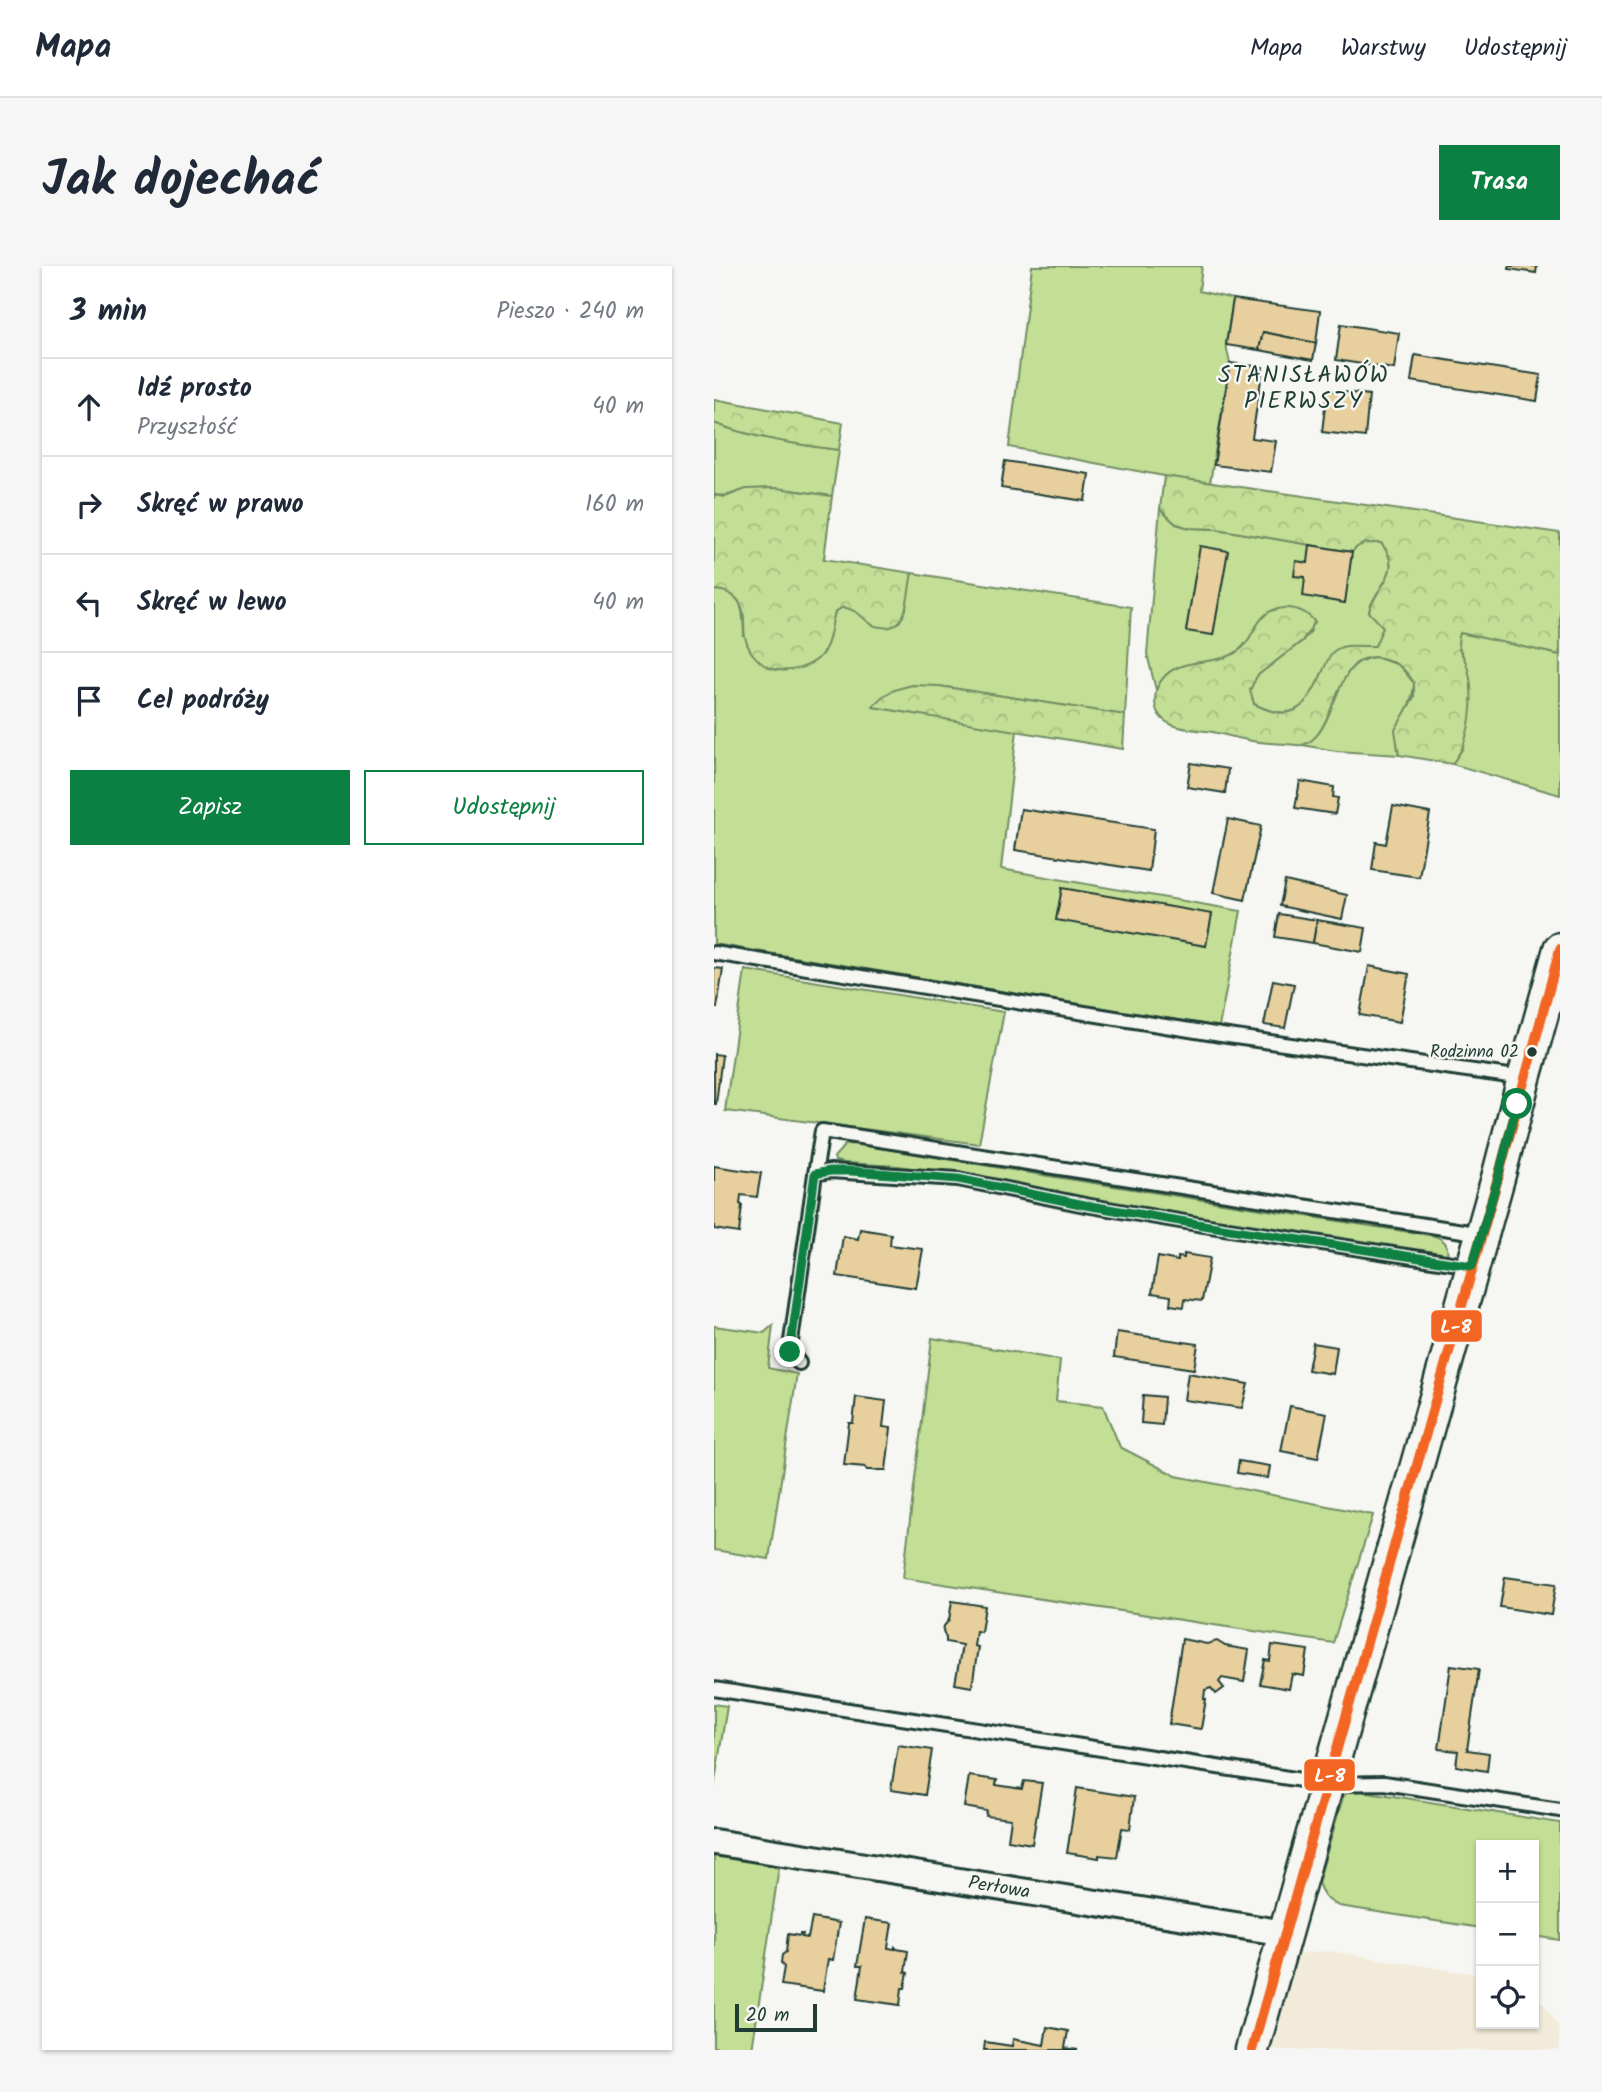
<!DOCTYPE html>
<html lang="pl">
<meta charset="utf-8">
<style>
body{margin:0;font-family:Kalam,sans-serif;background:#f6f6f7;color:#1f2937}
.controls{position:absolute;right:21px;bottom:21px;display:grid;overflow:hidden;border-radius:0px;box-shadow:0 2px 5px #0004}
.controls button{width:63px;height:63px;display:grid;place-items:center;padding:0;border:0;border-bottom:2px solid #e0e1e3;background:#fff;color:#1f2937;font:35px sans-serif}
.scale{position:absolute;left:21px;bottom:18px;width:82px;box-sizing:border-box;padding-left:7px;border:4px solid #1f3d34;border-top:0;font-size:19px;line-height:24px;white-space:nowrap;color:#1f3d34;-webkit-text-stroke:5px #f6f6f2;paint-order:stroke}
.stop{position:absolute;width:21px;height:21px;margin:-16px;border:5px solid #0b8043;border-radius:50%;background:#fff}
.stop.end{background:#0b8043;border-color:#fff;box-shadow:0 2px 7px #0008}
.list{margin:0;padding:0;list-style:none}
h2{display:flex;justify-content:space-between;align-items:center;height:91px;margin:0;padding:0 28px;font-size:30px}
h2 small{font-size:23px;font-weight:400;color:#747a83}
.list li{display:grid;grid-template-columns:46px 1fr auto;gap:21px;align-items:center;box-sizing:border-box;height:98px;padding:0 28px;border-top:2px solid #e0e1e3}
.list b{display:block;font-size:26px;white-space:nowrap}
.list p{margin:0;font-size:23px;white-space:nowrap;color:#747a83}
.list em{font-size:23px;font-style:normal;color:#747a83}
.actions{display:flex;gap:14px;padding:21px 28px}
.actions a{flex:1;padding:16px 0;border:2px solid #0b8043;border-radius:0px;text-align:center;font-size:24px;color:#0b8043}
.actions .main{background:#0b8043;color:#fff}
.icon{flex:none;width:38px;height:38px;fill:none;stroke:currentColor;stroke-width:2;stroke-linecap:round;stroke-linejoin:round}
.map{position:relative;flex:none;width:846px;height:1784px;overflow:hidden;border-radius:0px}
header{display:flex;align-items:center;gap:42px;box-sizing:border-box;height:98px;padding:0 35px;background:#fff;border-bottom:2px solid #e0e1e3}
header strong{font-size:33px}
nav{display:flex;gap:38px;margin-inline-start:auto;font-size:24px}
.intro{display:flex;align-items:center;justify-content:space-between;box-sizing:border-box;height:168px;padding:0 42px}
h1{margin:0;font-size:49px}
.button{padding:18px 32px;border-radius:0px;background:#0b8043;color:#fff;font-size:24px;font-weight:700}
main{display:flex;gap:42px;padding:0 42px}
aside{flex:1;background:#fff;border-radius:0px;box-shadow:0 2px 5px #0004}
.map>svg:first-child{display:block}
.built{fill:#f2ebd9}
.green{fill:#c3de95;stroke:#718e64;stroke-width:2}
.forest{fill:url(#forest-crowns);stroke:#718e64;stroke-width:2}
.building{fill:#e8d09e;stroke:#1f3d34;stroke-width:2}
.lines{fill:none;stroke-linecap:round;stroke-linejoin:round}
.service-casing{stroke:#1f3d34;stroke-width:18}
.minor-casing{stroke:#1f3d34;stroke-width:30}
.tertiary-casing{stroke:#1f3d34;stroke-width:37}
.service{stroke:#f6f6f2;stroke-width:12}
.minor{stroke:#f6f6f2;stroke-width:24}
.tertiary{stroke:#f6f6f2;stroke-width:32}
.bus-1-casing{stroke:#f6f6f2;stroke-width:16}
.bus-1{stroke:#f26522;stroke-width:10}
.route{stroke:#0b8043;stroke-width:9}
.bus-dot{fill:#1f3d34;stroke:#f6f6f2;stroke-width:2.5}
.labels{text-anchor:middle;dominant-baseline:central;stroke-width:5;stroke-linejoin:round;paint-order:stroke}
.bus-label{font-size:17px;fill:#1f3d34;stroke:#f6f6f2;text-anchor:end}
.street-label{font-size:19px;fill:#1f3d34;stroke:#f6f6f2}
.quarter-label{font-size:23px;letter-spacing:2px;fill:#1f3d34;stroke:#f6f6f2}
.line-badge{stroke:#f6f6f2;stroke-width:2.5}
.badge-label{font-size:19px;text-anchor:middle;font-weight:bold;fill:#fff}
</style>
<header>
<strong>Mapa</strong>
<nav><a>Mapa</a><a>Warstwy</a><a>Udostępnij</a></nav>
</header>
<div class="intro"><h1>Jak dojechać</h1><a class="button">Trasa</a></div>
<main>
<aside>
<h2>3 min<small>Pieszo · 240 m</small></h2>
<ul class="list">
<li><svg class="icon" aria-label="ahead" viewBox="0 0 24 24"><path d="M12 20V5M6 11l6-6 6 6"/></svg><div><b>Idź prosto</b><p>Przyszłość</p></div><em>40 m</em></li>
<li><svg class="icon" aria-label="right" viewBox="0 0 24 24"><path d="M7 20v-9h11M14 6l5 5-5 5"/></svg><div><b>Skręć w prawo</b></div><em>160 m</em></li>
<li><svg class="icon" aria-label="left" viewBox="0 0 24 24"><path d="M17 20v-9H6M10 6l-5 5 5 5"/></svg><div><b>Skręć w lewo</b></div><em>40 m</em></li>
<li><svg class="icon" aria-label="arrive" viewBox="0 0 24 24"><path d="M6 21V4h12l-3 4 3 4H6"/></svg><div><b>Cel podróży</b></div></li>
</ul>
<div class="actions"><a class="main">Zapisz</a><a>Udostępnij</a></div>
</aside>
<div class="map">
<svg width="846" height="1784" viewBox="0 0 846 1784">
<defs>
<pattern id="forest-crowns" width="20" height="18" patternUnits="userSpaceOnUse" patternTransform="scale(1.75)"><rect width="20" height="18" fill="#c3de95"/><path d="M2 6a3 3 0 1 1 6 0M12 15a3 3 0 1 1 6 0" fill="none" stroke="#a7bf81"/></pattern>
</defs>
<rect width="100%" height="100%" fill="#f6f6f2"/>
<filter id="ink" filterUnits="userSpaceOnUse"><feTurbulence type="fractalNoise" baseFrequency=".0143" numOctaves="2"/><feDisplacementMap in="SourceGraphic" scale="14" xChannelSelector="R" yChannelSelector="G"/><feConvolveMatrix kernelMatrix="1 2 1 2 8 2 1 2 1" color-interpolation-filters="sRGB"/></filter>
<g filter="url(#ink)">
<!-- built -->
<polygon class="built" points="614,1685 767,1709 767,1758 820,1758 820,1731 831,1739 844,1760 846,1784 558,1784 583,1688"/>
<!-- green -->
<g class="green">
<polygon points="318,0 488,0 485,25 519,33 512,79 516,97 496,217 450,210 295,181"/>
<path d="M0,157c39,15 83,22 125,27l-7,46c-27,-4 -52,-9 -79,-7 -17,0 -20,9 -39,6z"/>
<path d="M446,243l16,15 14,4 27,1 93,16 47,1 9,-3h15c25,30 -6,42 -12,68l15,16 -9,20 -43,6c-19,39 -27,77 -78,51l-4,-14 6,-14 46,-35 9,-10 -35,-22c-21,9 -24,36 -44,46 -21,10 -50,4 -67,21 -4,4 -6,10 -9,14l-9,-36z"/>
<path d="M198,307l219,34 -6,108 -186,-29 -65,21 143,23 -16,139 240,42 -22,116 -505,-83v-354c31,0 29,23 30,46l88,-14 3,-10 8,-5 14,3 9,10 40,-10 1,-18z"/>
<polygon points="746,366 846,389 846,529 738,498 749,482 752,397 743,377"/>
<path d="M661,391l24,8 15,18c-1,30 -23,38 -15,72l-63,-4 -34,-6c4,-3 10,-6 14,-9 22,-24 19,-75 59,-79z"/>
<polygon points="31,704 290,746 265,878 11,845"/>
<path d="M142,878l186,31 393,61c10,4 14,9 12,20l-226,-34 -261,-47 -62,-9 -53,-3 -10,-2 -1,-4 11,-12z"/>
<polygon points="59,1059 54,1102 83,1108 55,1293 0,1284 0,1060 50,1067"/>
<polygon points="218,1072 346,1094 342,1135 389,1140 406,1181 462,1210 659,1249 619,1377 189,1312"/>
<polygon points="0,1438 13,1440 0,1521"/>
<path d="M648,1525l198,32v117l-26,-4v-91h-53v83l-142,-22c-12,-5 -16,-11 -21,-23l25,-86 5,-5z"/>
<polygon points="0,1584 66,1594 38,1784 19,1784 0,1781"/>
</g>
<!-- forest -->
<g class="forest">
<path d="M0,133l129,24 -4,27c-42,-5 -86,-12 -125,-27z"/>
<path d="M450,210l396,57v122l-100,-22c-6,18 4,19 8,36 6,23 4,54 -5,77 -2,6 -7,12 -11,18l-53,-9 -4,-25 19,-33v-14c-8,-13 -17,-21 -32,-25 -49,-12 -44,79 -80,87 -5,1 -12,-1 -16,-1 -14,-1 -29,-1 -43,-5 -12,-2 -23,-6 -36,-8 -21,-2 -52,-3 -52,-31 0,-9 3,-17 10,-24 20,-21 57,-8 78,-29 12,-13 15,-35 35,-38 15,-3 27,1 37,13l-13,19 -45,35 -7,14 4,14c41,21 52,3 69,-33 3,-6 5,-15 10,-19 11,-10 29,-5 42,-6l8,-19 -14,-15c6,-26 37,-40 12,-69 -12,0 -21,-1 -29,9l-135,-23 -27,-1 -14,-4 -16,-15z"/>
<path d="M63,222l55,8 -8,63 88,14c-5,20 -2,59 -31,54 -6,-1 -6,0 -10,-3 -12,-9 -12,-13 -28,-17l-8,5c-4,12 -4,27 -10,37 -9,19 -40,26 -58,18 -5,-3 -12,-10 -16,-15 -12,-19 -3,-33 -10,-47 -5,-10 -16,-15 -27,-15v-95l11,2 21,-8z"/>
<path d="M199,419l26,1 186,29 -2,34 -250,-42c10,-15 23,-18 40,-22z"/>
</g>
<!-- building -->
<g class="building">
<polygon points="795,0 823,0 822,7 795,3"/>
<polygon points="519,33 606,45 602,77 549,66 545,84 512,79"/>
<polygon points="627,58 685,67 680,103 622,94"/>
<polygon points="549,66 602,77 599,94 545,84"/>
<polygon points="701,89 827,109 823,135 697,115"/>
<polygon points="516,97 549,101 538,172 562,175 557,206 500,199"/>
<polygon points="613,124 655,129 651,171 608,166"/>
<polygon points="291,195 375,208 371,235 287,222"/>
<polygon points="596,279 638,286 631,337 589,330 591,311 580,310 582,295 594,297"/>
<polygon points="486,280 514,285 499,369 472,365"/>
<polygon points="477,497 514,503 511,527 473,521"/>
<polygon points="586,515 620,521 619,531 624,532 621,548 581,542"/>
<polygon points="679,540 716,547 705,611 658,604 662,576 672,578"/>
<polygon points="307,543 440,563 435,605 301,584"/>
<polygon points="514,553 547,560 531,634 499,627"/>
<polygon points="571,615 633,629 628,653 566,640"/>
<polygon points="348,622 498,648 492,680 342,654"/>
<polygon points="565,648 603,654 599,677 561,671"/>
<polygon points="603,654 652,662 648,686 599,677"/>
<polygon points="655,700 695,708 686,756 646,749"/>
<polygon points="0,702 9,703 3,742 0,741"/>
<polygon points="559,714 580,718 571,762 550,759"/>
<polygon points="0,788 8,789 2,838 0,838"/>
<polygon points="0,900 47,907 43,931 27,929 26,938 28,939 25,967 0,963"/>
<polygon points="146,963 177,968 176,979 209,983 202,1022 123,1010 129,970 144,973"/>
<polygon points="470,988 496,992 488,1035 471,1033 470,1041 456,1039 457,1030 438,1027 444,991 464,995 464,991 470,992"/>
<polygon points="403,1066 484,1078 480,1103 400,1091"/>
<polygon points="599,1077 623,1081 619,1108 594,1104"/>
<polygon points="474,1107 534,1118 528,1142 470,1134"/>
<polygon points="429,1129 450,1131 448,1159 427,1157"/>
<polygon points="142,1131 172,1135 169,1161 177,1162 172,1204 153,1204 151,1201 130,1199 135,1157 139,1157"/>
<polygon points="576,1140 613,1147 604,1192 567,1185"/>
<polygon points="525,1195 556,1200 554,1212 523,1207"/>
<polygon points="791,1311 842,1318 837,1349 786,1341"/>
<polygon points="238,1335 271,1340 267,1366 262,1365 260,1380 264,1381 258,1421 241,1418 248,1379 232,1376 232,1372 229,1365 230,1360 235,1354"/>
<polygon points="468,1373 493,1378 503,1375 511,1380 535,1384 530,1416 508,1412 505,1416 510,1422 502,1428 497,1422 491,1424 490,1433 492,1433 487,1463 455,1458"/>
<polygon points="558,1379 594,1384 590,1410 578,1408 575,1423 546,1418 551,1394 556,1395"/>
<polygon points="737,1399 765,1403 753,1484 775,1487 773,1505 742,1500 744,1485 725,1483"/>
<polygon points="184,1479 218,1484 211,1529 177,1524"/>
<polygon points="255,1510 283,1514 282,1519 308,1523 310,1515 328,1517 318,1578 294,1574 297,1553 272,1550 273,1545 250,1541"/>
<polygon points="363,1522 420,1531 416,1563 408,1562 403,1591 385,1589 385,1592 353,1587"/>
<polygon points="98,1652 125,1657 119,1694 114,1693 109,1725 67,1719 70,1701 67,1697 68,1689 72,1686 74,1668 86,1670 86,1668 89,1668 88,1671 94,1672"/>
<polygon points="151,1653 178,1657 174,1682 181,1683 181,1681 183,1683 194,1685 191,1706 194,1707 191,1722 188,1722 186,1739 143,1733 148,1700 143,1700"/>
<polygon points="333,1761 354,1765 351,1782 364,1784 270,1784 271,1776 298,1780 299,1773 330,1779"/>
</g>
<g class="lines">
<defs>
<g id="service">
<polyline points="0,687 507,769 809,812"/>
<polyline points="101,908 108,865 768,968"/>
<polyline points="85,1097 76,1086 77,1075 101,908 116,905 244,913 371,939 489,959 758,1000"/>
<polyline points="0,1423 613,1518 670,1517 846,1544"/>
</g>
<polyline id="minor" points="0,1576 571,1667"/>
<polyline id="tertiary" points="538,1784 784,912 810,812 846,683"/>
</defs>
<!-- service casing -->
<use href="#service" class="service-casing"/>
<!-- minor casing -->
<use href="#minor" class="minor-casing"/>
<!-- tertiary casing -->
<use href="#tertiary" class="tertiary-casing"/>
<!-- service -->
<use href="#service" class="service"/>
<!-- minor -->
<use href="#minor" class="minor"/>
<!-- tertiary -->
<use href="#tertiary" class="tertiary"/>
<defs>
<polyline id="bus-1" points="538,1784 784,912 846,683"/>
</defs>
<!-- bus-1 casing -->
<use href="#bus-1" class="bus-1-casing"/>
<!-- bus-1 -->
<use href="#bus-1" class="bus-1"/>
</g>
</g>
<g class="lines" filter="url(#ink)">
<!-- route -->
<polyline class="route" points="76,1086 101,908 116,905 137,905 244,913 371,939 489,959 758,1000 784,912 803,838"/>
</g>
<!-- markers -->
<circle class="bus-dot" cx="818" cy="786" r="6"/>
<g class="labels">
<!-- bus labels -->
<g class="bus-label">
<text x="805" y="786">Rodzinna 02</text>
</g>
<!-- street labels -->
<g class="street-label">
<text transform="translate(285 1622) rotate(9)">Perłowa</text>
</g>
<!-- quarter labels -->
<g class="quarter-label">
<text x="590" y="110">STANISŁAWÓW<tspan x="590" dy="26">PIERWSZY</tspan></text>
</g>
</g>
<g class="line-badge">
<rect x="716" y="1043" width="53" height="34" rx="7" fill="#f26522"/>
<rect x="589" y="1492" width="53" height="34" rx="7" fill="#f26522"/>
</g>
<g class="badge-label">
<text x="742" y="1067">L-8</text>
<text x="616" y="1516">L-8</text>
</g>
</svg>
<div class="controls">
<button>+</button>
<button>−</button>
<button><svg class="icon" aria-label="locate" viewBox="0 0 24 24"><circle cx="12" cy="12" r="6"/><path d="M12 2v4M12 18v4M2 12h4M18 12h4"/></svg></button>
</div>
<div class="scale">20 m</div>
<div class="stop" style="left:803px;top:838px"></div>
<div class="stop end" style="left:76px;top:1086px"></div>
</div>
</main>
